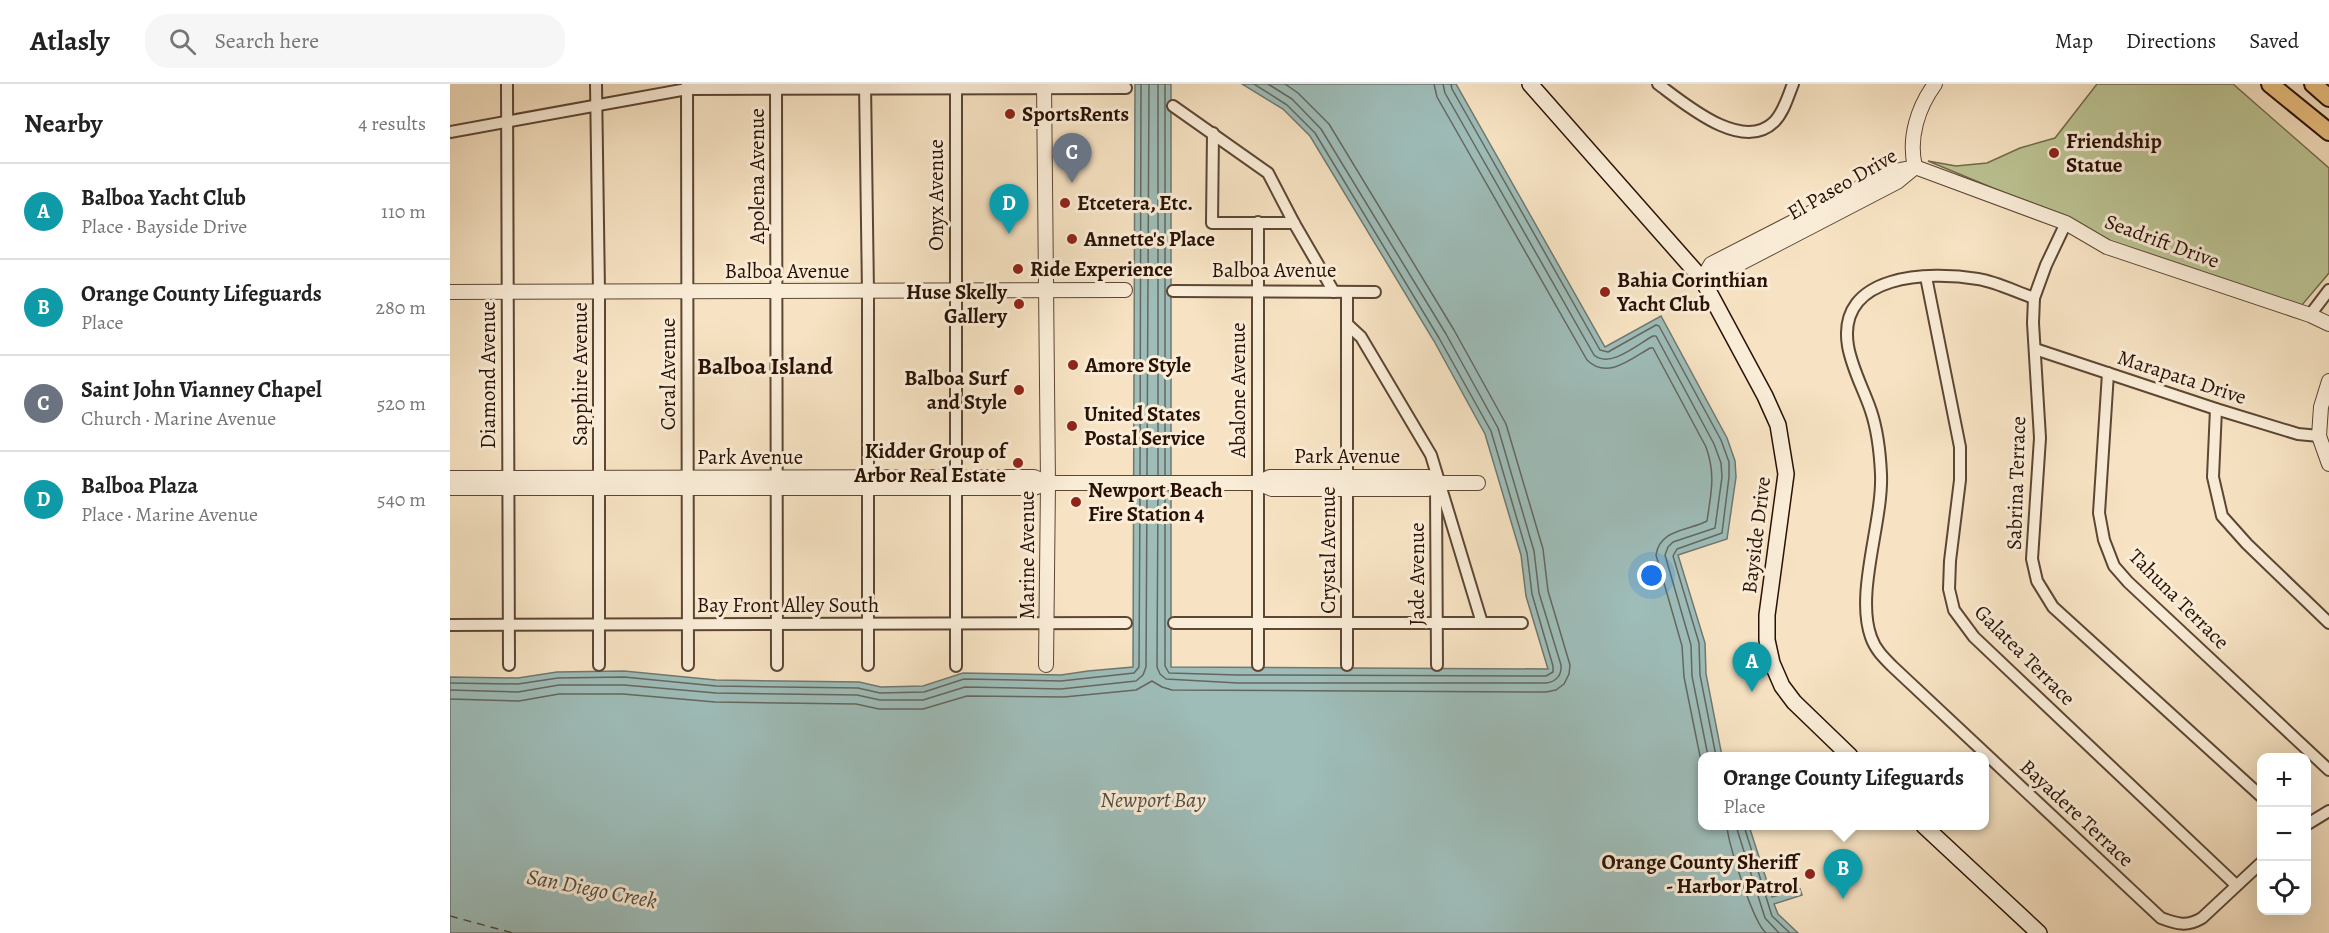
<!DOCTYPE html>
<meta charset="utf-8">
<style>
body{margin:0;font-family:Alegreya,serif;background:#f6f6f6;color:#222}
.controls{position:absolute;right:18px;bottom:18px;display:grid;overflow:hidden;border-radius:12px;box-shadow:0 6px 24px #0002}
.controls button{width:54px;height:54px;display:grid;place-items:center;padding:0;border:0;border-bottom:2px solid #e0e0e0;background:#fff;color:#222;font:30px sans-serif}
.you{position:absolute;left:1202px;top:492px;width:21px;height:21px;margin:-15px;border:4px solid #fff;border-radius:50%;background:#1a73e8;box-shadow:0 0 0 9px #1a73e833}
.badge{display:grid;place-items:center;width:39px;height:39px;border-radius:50%;background:#8f2418;color:#fff;font-size:20px;font-weight:700}
.pin{position:absolute;translate:-50% -50px;filter:drop-shadow(0 2px 3px #0008)}
.pin::after{content:'';position:absolute;top:32px;width:21px;height:18px;background:inherit;clip-path:polygon(0 0,100% 0,50% 100%)}
.popup{position:absolute;left:1248px;top:668px;width:291px;height:78px;box-sizing:border-box;display:grid;place-content:center;border-radius:12px;background:#fff;filter:drop-shadow(0 2px 4px #0005);font-size:20px;white-space:nowrap;color:#767676}
.popup b{font-size:22px;color:#222}
.popup::after{content:'';position:absolute;left:50%;top:100%;margin-left:-12px;border:12px solid transparent;border-top-color:#fff}
.list{margin:0;padding:0;list-style:none}
h2{display:flex;justify-content:space-between;align-items:center;height:78px;margin:0;padding:0 24px;font-size:26px}
h2 small{font-size:20px;font-weight:400;color:#767676}
.list li{display:grid;grid-template-columns:39px 1fr auto;gap:18px;align-items:center;box-sizing:border-box;height:96px;padding:0 24px;border-top:2px solid #e0e0e0}
.list b{display:block;font-size:22px;white-space:nowrap}
.list p{margin:0;font-size:20px;white-space:nowrap;color:#767676}
.list em{font-size:20px;font-style:normal;color:#767676}
.icon{flex:none;width:33px;height:33px;fill:none;stroke:currentColor;stroke-width:2;stroke-linecap:round;stroke-linejoin:round}
.map{position:relative;flex:none;width:1879px;height:849px;overflow:hidden}
header{display:flex;align-items:center;gap:36px;box-sizing:border-box;height:84px;padding:0 30px;background:#fff;border-bottom:2px solid #e0e0e0}
header strong{font-size:28px}
nav{display:flex;gap:33px;margin-inline-start:auto;font-size:21px}
.search{width:420px;height:54px;background:#f6f6f6;display:flex;align-items:center;gap:15px;box-sizing:border-box;padding:0 21px;border-radius:24px;color:#767676;font-size:22px}
main{display:flex}
aside{flex:1;background:#fff}
.map>svg:first-child{display:block}
.green{fill:#bcc494;stroke:#726a4c;stroke-width:1.5}
.water{fill:#9ebdb9;stroke:#6f7871;stroke-width:1.5}
.lines{fill:none;stroke-linecap:round;stroke-linejoin:round}
.shore{stroke:#64675f;stroke-width:1.5}
.ferry{stroke:#524d44;stroke-width:1.5;stroke-dasharray:8 6;stroke-linecap:butt}
.minor-casing{stroke:#5c4634;stroke-width:14}
.tertiary-casing{stroke:#5c4634;stroke-width:16}
.secondary-casing{stroke:#291105;stroke-width:18}
.trunk-casing{stroke:#291105;stroke-width:20}
.minor{stroke:#faedd8;stroke-width:10}
.tertiary{stroke:#faedd8;stroke-width:14}
.secondary{stroke:#faedd8;stroke-width:15}
.trunk{stroke:#ecc282;stroke-width:16}
.poi-dot{fill:#8f2418;stroke:#faedd8;stroke-width:2}
.labels{text-anchor:middle;dominant-baseline:central;stroke-width:6;stroke-linejoin:round;paint-order:stroke}
.poi-label{font-size:21px;font-weight:bold;fill:#291105;stroke:#faedd8;text-anchor:start}
.street-label{font-size:21px;fill:#291105;stroke:#faedd8}
.water-label{font-size:22px;font-style:italic;fill:#524d44;stroke:#faedd8}
.quarter-label{font-size:24px;font-weight:bold;fill:#291105;stroke:#faedd8}
</style>
<header>
<strong>Atlasly</strong>
<div class="search"><svg class="icon" aria-label="search" viewBox="0 0 24 24"><circle cx="10" cy="10" r="6"/><path d="M15 15l6 6"/></svg>Search here</div>
<nav><a>Map</a><a>Directions</a><a>Saved</a></nav>
</header>
<main>
<aside>
<h2>Nearby<small>4 results</small></h2>
<ul class="list">
<li><span class="badge" style="background:#0f9aa8">A</span><div><b>Balboa Yacht Club</b><p>Place · Bayside Drive</p></div><em>110 m</em></li>
<li><span class="badge" style="background:#0f9aa8">B</span><div><b>Orange County Lifeguards</b><p>Place</p></div><em>280 m</em></li>
<li><span class="badge" style="background:#6b7280">C</span><div><b>Saint John Vianney Chapel</b><p>Church · Marine Avenue</p></div><em>520 m</em></li>
<li><span class="badge" style="background:#0f9aa8">D</span><div><b>Balboa Plaza</b><p>Place · Marine Avenue</p></div><em>540 m</em></li>
</ul>
</aside>
<div class="map">
<svg width="1879" height="849" viewBox="0 0 1879 849">
<rect width="100%" height="100%" fill="#f7e3c3"/>
<filter id="stains"><feTurbulence type="fractalNoise" baseFrequency=".00333" numOctaves="4"/><feColorMatrix values="0 0 0 0 .2 0 0 0 0 .09 0 0 0 0 .02 0 0 0 .5 -.17"/></filter>
<radialGradient id="worn" r=".72"><stop offset=".6" stop-color="#630" stop-opacity="0"/><stop offset="1" stop-color="#630" stop-opacity=".3"/></radialGradient>
<!-- green -->
<polygon class="green" points="1647,0 1783,0 1879,84 1879,189 1852,221 1660,159 1615,134 1478,77 1506,82 1537,79 1570,64 1605,54"/>
<!-- water -->
<polygon class="water" points="685,0 721,0 721,583 1098,585 1076,512 1071,471 1035,350 984,257 860,52 833,25 792,0 1006,0 1155,263 1211,232 1277,354 1285,377 1286,393 1277,455 1228,471 1255,559 1256,590 1272,672 1252,672 1252,742 1299,742 1322,813 1350,805 1352,811 1324,820 1328,830 1348,849 0,849 0,593 68,594 107,588 174,587 266,596 409,598 431,603 473,602 513,589 611,591 638,587 683,583"/>
<g class="lines">
<!-- shore -->
<g class="shore">
<polyline points="708,0 708,391"/>
<polyline points="715,0 715,391"/>
<path d="M984,0l3,13 150,263c20,20 44,-1 63,-12h3l53,99c10,28 5,46 1,74 -19,10 -47,8 -51,34l26,91 2,31 18,89"/>
<path d="M993,0l2,9 149,262c16,14 44,-11 59,-19h3l58,108 7,19 1,14 -7,51 -42,14 -5,5 -3,8 26,90 1,31 16,80"/>
<polyline points="1001,0 1002,5 1150,266 1158,268 1206,241 1209,242 1271,356 1279,378 1279,393 1272,449 1227,465 1223,472 1249,559 1250,591 1266,672"/>
<polyline points="690,391 691,0"/>
<polyline points="697,391 699,0"/>
<path d="M708,407l-1,176 3,7 6,5 72,4h308c10,-1 16,-8 15,-18l-22,-72 -5,-42 -36,-123 -52,-94 -125,-205 -29,-30 -24,-15"/>
<polyline points="715,407 715,582 719,589 788,591 1096,592 1103,588 1103,582 1082,510 1077,469 1041,347 989,254 865,49 837,21 804,0"/>
<polyline points="0,599 68,600 108,594 174,593 266,602 408,604 430,609 474,608 514,595 611,597 684,589 689,583 690,407"/>
<polyline points="0,606 68,608 109,601 174,601 266,609 407,611 430,616 473,616 515,603 611,605 686,597 693,591 696,583 697,407"/>
<polyline points="0,615 69,617 109,610 173,610 265,618 406,620 429,625 473,625 517,612 614,613 686,606 702,597 712,603 722,606 1096,608 1106,606 1114,600 1119,590 1120,581 1098,507 1093,465 1056,340 1004,246 879,40 848,9 835,0"/>
<path d="M1277,742c1,17 26,96 39,107"/>
<polyline points="1286,742 1315,834 1329,849"/>
<polyline points="1294,742 1322,832 1340,849"/>
</g>
<!-- ferry -->
<polyline class="ferry" points="0,832 63,849"/>
<defs>
<g id="minor">
<polyline points="146,0 149,208 149,581"/>
<polyline points="237,0 238,581"/>
<polyline points="326,0 327,581"/>
<polyline points="415,0 418,208 418,581"/>
<polyline points="506,0 506,582"/>
<path d="M1208,0c27,20 84,69 116,38 10,-10 14,-26 19,-38"/>
<polyline points="57,1 59,581"/>
<polyline points="723,22 818,89 844,139 884,208"/>
<polyline points="0,48 237,5 676,4"/>
<polyline points="763,49 762,139 844,139"/>
<polyline points="1616,139 1596,181 1584,214 1583,239 1590,354 1582,475 1587,497 1603,523 1812,713"/>
<polyline points="1476,193 1510,363 1510,396 1500,477 1499,505 1504,526 1524,553 1786,801"/>
<polyline points="723,207 925,208"/>
<polyline points="897,208 897,581"/>
<path d="M1584,214c-18,-6 -37,-16 -56,-19 -48,-8 -142,-6 -130,67 4,23 16,44 23,65 7,21 9,41 10,63 2,48 -26,119 -10,163 4,12 12,20 21,29l269,252c16,6 26,9 41,0l60,-56"/>
<polyline points="1860,231 1879,206"/>
<polyline points="897,240 911,253 981,371 1032,539"/>
<polyline points="1585,265 1766,325 1848,350 1869,352"/>
<polyline points="1658,289 1649,429 1654,456 1664,482 1678,498 1879,686"/>
<polyline points="1766,325 1763,393 1772,432 1797,460 1879,539"/>
<polyline points="986,401 987,581"/>
<polyline points="724,539 1072,539"/>
<polyline points="0,541 676,539"/>
<polyline points="808,581 808,138"/>
<polyline points="1856,741 1879,727"/>
</g>
<g id="tertiary">
<polyline points="594,0 598,399 596,581"/>
<path d="M1465,83c-7,-29 3,-60 20,-83"/>
<polyline points="1252,195 1261,180 1440,88 1465,83 1616,139 1657,163 1860,231 1879,240"/>
<polyline points="1252,195 1268,191 1447,98 1464,84"/>
<polyline points="0,208 675,206"/>
<polyline points="1879,297 1871,323 1869,352 1879,380"/>
<polyline points="0,394 551,393 584,393 598,399"/>
<polyline points="808,399 820,393 978,393 986,399"/>
<polyline points="0,404 584,404 598,399 808,399 822,405 978,405 986,399 1028,399"/>
</g>
<g id="secondary">
<polyline points="1080,0 1252,195 1315,312 1328,341 1336,390 1317,531 1317,556 1322,579 1332,602 1344,618 1400,672"/>
<polyline points="1474,742 1589,849"/>
</g>
<g id="trunk">
<polyline points="1820,0 1879,48"/>
<polyline points="1863,0 1879,14"/>
</g>
</defs>
<!-- minor casing -->
<use href="#minor" class="minor-casing"/>
<!-- tertiary casing -->
<use href="#tertiary" class="tertiary-casing"/>
<!-- secondary casing -->
<use href="#secondary" class="secondary-casing"/>
<!-- trunk casing -->
<use href="#trunk" class="trunk-casing"/>
<!-- minor -->
<use href="#minor" class="minor"/>
<!-- tertiary -->
<use href="#tertiary" class="tertiary"/>
<!-- secondary -->
<use href="#secondary" class="secondary"/>
<!-- trunk -->
<use href="#trunk" class="trunk"/>
</g>
<!-- markers -->
<g class="poi-dot">
<circle cx="560" cy="30" r="6"/>
<circle cx="1604" cy="69" r="6"/>
<circle cx="615" cy="119" r="6"/>
<circle cx="622" cy="155" r="6"/>
<circle cx="568" cy="185" r="6"/>
<circle cx="1155" cy="208" r="6"/>
<circle cx="569" cy="220" r="6"/>
<circle cx="623" cy="281" r="6"/>
<circle cx="569" cy="306" r="6"/>
<circle cx="622" cy="342" r="6"/>
<circle cx="568" cy="379" r="6"/>
<circle cx="626" cy="418" r="6"/>
<circle cx="1360" cy="790" r="6"/>
</g>
<g class="labels">
<!-- poi labels -->
<g class="poi-label">
<text x="572" y="30">SportsRents</text>
<text x="1616" y="57">Friendship<tspan x="1616" dy="24">Statue</tspan></text>
<text x="627" y="119">Etcetera, Etc.</text>
<text x="634" y="155">Annette's Place</text>
<text x="580" y="185">Ride Experience</text>
<text x="1167" y="196">Bahia Corinthian<tspan x="1167" dy="24">Yacht Club</tspan></text>
<text x="557" y="208" text-anchor="end">Huse Skelly<tspan x="557" dy="24">Gallery</tspan></text>
<text x="635" y="281">Amore Style</text>
<text x="557" y="294" text-anchor="end">Balboa Surf<tspan x="557" dy="24">and Style</tspan></text>
<text x="634" y="330">United States<tspan x="634" dy="24">Postal Service</tspan></text>
<text x="556" y="367" text-anchor="end">Kidder Group of<tspan x="556" dy="24">Arbor Real Estate</tspan></text>
<text x="638" y="406">Newport Beach<tspan x="638" dy="24">Fire Station 4</tspan></text>
<text x="1348" y="778" text-anchor="end">Orange County Sheriff<tspan x="1348" dy="24">- Harbor Patrol</tspan></text>
</g>
<!-- street labels -->
<g class="street-label">
<text transform="translate(307 92) rotate(-90)">Apolena Avenue</text>
<text transform="translate(1392 100) rotate(-30)">El Paseo Drive</text>
<text transform="translate(486 111) rotate(-90)">Onyx Avenue</text>
<text transform="translate(1712 157) rotate(20)">Seadrift Drive</text>
<text x="824" y="186">Balboa Avenue</text>
<text x="337" y="187">Balboa Avenue</text>
<text transform="translate(130 290) rotate(-90)">Sapphire Avenue</text>
<text transform="translate(218 290) rotate(-90)">Coral Avenue</text>
<text transform="translate(38 291) rotate(-90)">Diamond Avenue</text>
<text transform="translate(1732 293) rotate(18)">Marapata Drive</text>
<text transform="translate(788 306) rotate(-90)">Abalone Avenue</text>
<text x="897" y="372">Park Avenue</text>
<text x="300" y="373">Park Avenue</text>
<text transform="translate(1566 399) rotate(-88)">Sabrina Terrace</text>
<text transform="translate(1306 451) rotate(-83)">Bayside Drive</text>
<text transform="translate(878 466) rotate(-90)">Crystal Avenue</text>
<text transform="translate(577 471) rotate(-90)">Marine Avenue</text>
<text transform="translate(967 490) rotate(-90)">Jade Avenue</text>
<text transform="translate(1729 515) rotate(45)">Tahuna Terrace</text>
<text x="338" y="521">Bay Front Alley South</text>
<text transform="translate(1575 571) rotate(45)">Galatea Terrace</text>
<text transform="translate(1627 729) rotate(43)">Bayadere Terrace</text>
</g>
<!-- water labels -->
<g class="water-label">
<text x="703" y="716">Newport Bay</text>
<text transform="translate(142 805) rotate(11)">San Diego Creek</text>
</g>
<!-- quarter labels -->
<g class="quarter-label">
<text x="315" y="282">Balboa Island</text>
</g>
</g>
<rect width="100%" height="100%" filter="url(#stains)"/>
<rect width="100%" height="100%" fill="url(#worn)"/>
</svg>
<div class="controls">
<button>+</button>
<button>−</button>
<button><svg class="icon" aria-label="locate" viewBox="0 0 24 24"><circle cx="12" cy="12" r="6"/><path d="M12 2v4M12 18v4M2 12h4M18 12h4"/></svg></button>
</div>
<div class="you"></div>
<div class="pin badge" style="left:1302px;top:608px;background:#0f9aa8">A</div>
<div class="pin badge" style="left:1393px;top:815px;background:#0f9aa8">B</div>
<div class="popup"><b>Orange County Lifeguards</b>Place</div>
<div class="pin badge" style="left:622px;top:99px;background:#6b7280">C</div>
<div class="pin badge" style="left:559px;top:150px;background:#0f9aa8">D</div>
</div>
</main>
